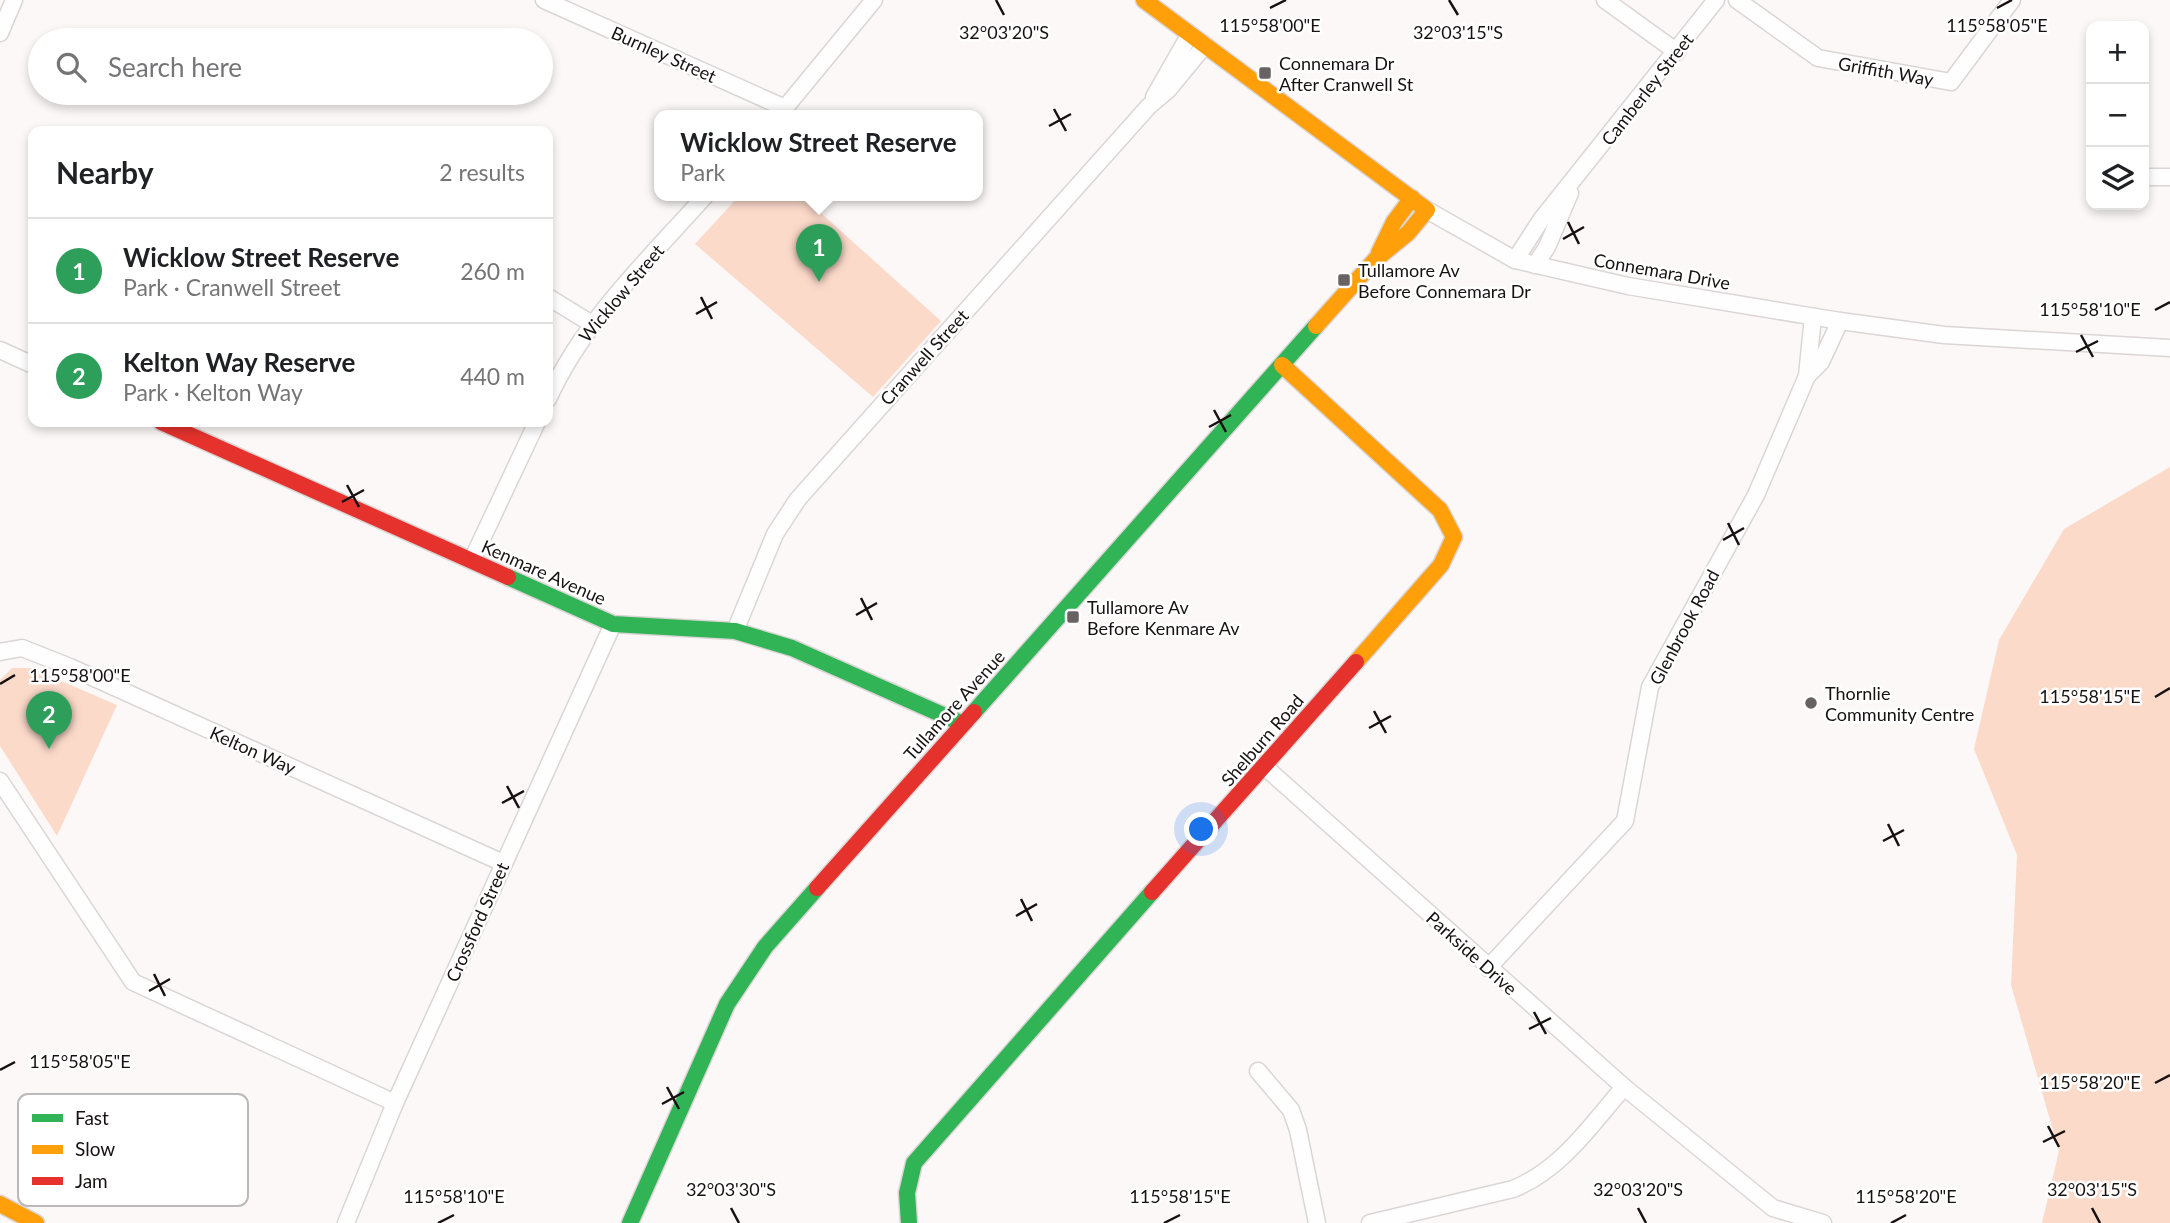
<!DOCTYPE html>
<meta charset="utf-8">
<style>
body{margin:0;font-family:Lato,sans-serif;background:#f2f2f2;color:#202124}
.controls{position:absolute;right:21px;top:21px;display:grid;overflow:hidden;border-radius:14px;box-shadow:0 4px 10px #0003}
.controls button{width:63px;height:63px;display:grid;place-items:center;padding:0;border:0;border-bottom:2px solid #e0e0e0;background:#fff;color:#202124;font:35px sans-serif}
.you{position:absolute;left:1202px;top:830px;width:24px;height:24px;margin:-18px;border:5px solid #fff;border-radius:50%;background:#1a73e8;box-shadow:0 0 0 10px #1a73e833}
.badge{display:grid;place-items:center;width:46px;height:46px;border-radius:50%;background:#7c3aed;color:#fff;font-size:23px;font-weight:700}
.pin{position:absolute;translate:-50% -58px;filter:drop-shadow(0 2px 4px #0008)}
.pin::after{content:'';position:absolute;top:37px;width:24px;height:21px;background:inherit;clip-path:polygon(0 0,100% 0,50% 100%)}
.popup{position:absolute;left:654px;top:110px;width:329px;height:91px;box-sizing:border-box;display:grid;place-content:center;border-radius:14px;background:#fff;filter:drop-shadow(0 2px 5px #0005);font-size:23px;white-space:nowrap;color:#757577}
.popup b{font-size:26px;color:#202124}
.popup::after{content:'';position:absolute;left:50%;top:100%;margin-left:-14px;border:14px solid transparent;border-top-color:#fff}
.list{margin:0;padding:0;list-style:none}
h2{display:flex;justify-content:space-between;align-items:center;height:91px;margin:0;padding:0 28px;font-size:30px}
h2 small{font-size:23px;font-weight:400;color:#757577}
.list li{display:grid;grid-template-columns:46px 1fr auto;gap:21px;align-items:center;box-sizing:border-box;height:105px;padding:0 28px;border-top:2px solid #e0e0e0}
.list b{display:block;font-size:26px;white-space:nowrap}
.list p{margin:0;font-size:23px;white-space:nowrap;color:#757577}
.list em{font-size:23px;font-style:normal;color:#757577}
.icon{flex:none;width:38px;height:38px;fill:none;stroke:currentColor;stroke-width:2;stroke-linecap:round;stroke-linejoin:round}
.map{position:relative;flex:none;width:2170px;height:1223px;overflow:hidden}
.search{position:absolute;background:#fff;box-shadow:0 4px 10px #0003;left:28px;top:28px;width:525px;height:77px;display:flex;align-items:center;gap:18px;box-sizing:border-box;padding:0 24px;border-radius:38px;color:#757577;font-size:26px}
.panel{position:absolute;background:#fff;box-shadow:0 4px 10px #0003;left:28px;top:126px;width:525px;height:301px;border-radius:14px}
.map>svg:first-child{display:block}
.green{fill:#fcdaca}
.lines{fill:none;stroke-linecap:round;stroke-linejoin:round}
.street-casing{stroke:#dbd5d6;stroke-width:19}
.fast-casing{stroke:#dbd5d6;stroke-width:19}
.slow-casing{stroke:#dbd5d6;stroke-width:19}
.jam-casing{stroke:#dbd5d6;stroke-width:19}
.street{stroke:#fffefe;stroke-width:16}
.fast{stroke:#30b455;stroke-width:16}
.slow{stroke:#ff9f0a;stroke-width:16}
.jam{stroke:#e5322d;stroke-width:16}
.ticks{fill:none;stroke:#181112;stroke-width:2.5}
.poi-dot{fill:#686262;stroke:#fff;stroke-width:2.5}
.labels{text-anchor:middle;dominant-baseline:central;stroke-width:5;stroke-linejoin:round;paint-order:stroke}
.street-label{font-size:18px;fill:#181112;stroke:#fff}
.poi-label{font-size:18px;fill:#181112;stroke:#fff;text-anchor:start}
.key{fill:#fff;stroke:#bab8b8;stroke-width:2}
.key-label{font-size:19px;fill:#181112}
.ticks-label{font-size:18px;text-anchor:middle;fill:#181112;stroke:#fff;stroke-width:5;stroke-linejoin:round;paint-order:stroke}
</style>
<div class="map">
<svg width="2170" height="1223" viewBox="0 0 2170 1223">
<rect width="100%" height="100%" fill="#fdf8f8"/>
<!-- green -->
<g class="green">
<polygon points="739,196 802,196 941,321 873,397 695,244"/>
<polygon points="2170,467 2170,1223 2042,1223 2059,1151 2011,985 2017,855 1974,749 1999,640 2064,529"/>
<polygon points="12,668 31,668 117,705 57,836 0,746 0,680"/>
</g>
<g class="lines">
<defs>
<g id="street">
<polyline points="544,0 785,108"/>
<polyline points="1605,0 1677,52"/>
<polyline points="1737,0 1818,58 1951,82 2012,0"/>
<polyline points="0,33 14,0"/>
<polyline points="1154,97 1190,34"/>
<polyline points="780,114 874,0"/>
<polyline points="2150,177 2170,177"/>
<polyline points="1427,210 1515,260 1628,286 1840,321 1944,335 2170,348"/>
<polyline points="1515,260 1541,220 1716,0"/>
<polyline points="1535,265 1547,247 1570,193"/>
<polyline points="548,297 592,324"/>
<polyline points="0,350 33,365"/>
<polyline points="1807,376 1821,362 1840,321"/>
<path d="M548,399c36,-79 100,-139 157,-203"/>
<polyline points="472,560 537,422"/>
<polyline points="735,631 775,534 798,499 1149,106 1168,90 1205,45"/>
<polyline points="0,652 22,648 70,667 503,863"/>
<polyline points="1265,767 1624,1087 1773,1208 1823,1223"/>
<polyline points="0,781 133,982 395,1103"/>
<polyline points="1488,968 1625,821 1650,687 1756,495 1807,376 1813,317"/>
<polyline points="1258,1071 1291,1110 1298,1130 1317,1223"/>
<polyline points="346,1223 395,1103 613,624"/>
<path d="M1370,1223l143,-34c48,-19 78,-64 111,-102"/>
</g>
<g id="fast">
<polyline points="508,577 613,624 735,631 792,648 963,724"/>
<polyline points="974,712 1316,326"/>
<polyline points="630,1223 727,1004 765,947 817,888"/>
<polyline points="909,1223 907,1193 914,1163 1152,892"/>
</g>
<g id="slow">
<polyline points="1144,0 1427,210 1408,233 1376,259 1316,326"/>
<polyline points="1379,253 1394,222 1412,198"/>
<polyline points="1282,365 1440,510 1454,537 1441,565 1356,662"/>
<polyline points="0,1204 36,1223"/>
</g>
<g id="jam">
<polyline points="161,422 508,577"/>
<polyline points="817,888 974,712"/>
<polyline points="1152,892 1356,662"/>
</g>
</defs>
<!-- street casing -->
<use href="#street" class="street-casing"/>
<!-- fast casing -->
<use href="#fast" class="fast-casing"/>
<!-- slow casing -->
<use href="#slow" class="slow-casing"/>
<!-- jam casing -->
<use href="#jam" class="jam-casing"/>
<!-- street -->
<use href="#street" class="street"/>
<!-- fast -->
<use href="#fast" class="fast"/>
<!-- slow -->
<use href="#slow" class="slow"/>
<!-- jam -->
<use href="#jam" class="jam"/>
</g>
<!-- ticks -->
<path class="ticks" d="M996,0l8,15M1449,0l9,15M1270,8l16,-8M1997,8l15,-8M1054,109l12,22M1049,126l22,-12M1568,222l11,22M1563,239l21,-12M701,297l11,22M2155,310l15,-8M696,314l21,-12M2081,335l12,22M2076,352l22,-11M1214,410l12,22M1209,427l22,-12M347,485l12,22M342,502l22,-12M1728,523l11,22M1723,540l21,-12M861,598l11,22M856,615l21,-12M0,684l15,-9M2155,697l15,-9M1374,711l12,22M1369,728l22,-12M507,786l12,22M502,803l22,-12M1888,824l11,22M1883,841l21,-11M1021,899l11,22M1016,916l21,-12M154,974l11,22M149,991l21,-12M1534,1012l12,22M1529,1029l22,-11M0,1070l15,-8M2155,1083l15,-8M667,1087l12,22M662,1104l22,-12M2048,1126l11,21M2043,1142l22,-11M731,1208l8,15M1638,1208l8,15M2092,1208l8,15M438,1223l16,-8M1164,1223l16,-8M1891,1223l15,-8"/>
<!-- markers -->
<g class="poi-dot">
<rect x="1258" y="66" width="14" height="14" rx="3.5"/>
<rect x="1337" y="273" width="14" height="14" rx="3.5"/>
<rect x="1066" y="610" width="14" height="14" rx="3.5"/>
<circle cx="1811" cy="703" r="7"/>
</g>
<g class="labels">
<!-- street labels -->
<g class="street-label">
<text transform="translate(664 54) rotate(24)">Burnley Street</text>
<text transform="translate(1886 71) rotate(10)">Griffith Way</text>
<text transform="translate(1647 89) rotate(-52)">Camberley Street</text>
<text transform="translate(1662 271) rotate(10)">Connemara Drive</text>
<text transform="translate(621 293) rotate(-50)">Wicklow Street</text>
<text transform="translate(924 357) rotate(-48)">Cranwell Street</text>
<text transform="translate(544 572) rotate(24)">Kenmare Avenue</text>
<text transform="translate(1684 627) rotate(-62)">Glenbrook Road</text>
<text transform="translate(954 705) rotate(-48)">Tullamore Avenue</text>
<text transform="translate(1262 740) rotate(-49)">Shelburn Road</text>
<text transform="translate(253 750) rotate(24)">Kelton Way</text>
<text transform="translate(477 922) rotate(-66)">Crossford Street</text>
<text transform="translate(1472 953) rotate(42)">Parkside Drive</text>
</g>
<!-- poi labels -->
<g class="poi-label">
<text x="1279" y="63">Connemara Dr<tspan x="1279" dy="21">After Cranwell St</tspan></text>
<text x="1358" y="270">Tullamore Av<tspan x="1358" dy="21">Before Connemara Dr</tspan></text>
<text x="1087" y="607">Tullamore Av<tspan x="1087" dy="21">Before Kenmare Av</tspan></text>
<text x="1825" y="693">Thornlie<tspan x="1825" dy="21">Community Centre</tspan></text>
</g>
</g>
<!-- legend -->
<rect x="18" y="1094" width="230" height="112" rx="10" class="key"/>
<rect x="32" y="1114" width="31" height="8" fill="#30b455"/>
<rect x="32" y="1145" width="31" height="9" fill="#ff9f0a"/>
<rect x="32" y="1177" width="31" height="8" fill="#e5322d"/>
<g class="key-label">
<text x="75" y="1125">Fast</text>
<text x="75" y="1156">Slow</text>
<text x="75" y="1188">Jam</text>
</g>
<g class="ticks-label">
<text x="1997" y="32">115°58'05"E</text>
<text x="1270" y="32">115°58'00"E</text>
<text x="1004" y="39">32°03'20"S</text>
<text x="1458" y="39">32°03'15"S</text>
<text x="2090" y="316">115°58'10"E</text>
<text x="80" y="682">115°58'00"E</text>
<text x="2090" y="703">115°58'15"E</text>
<text x="80" y="1068">115°58'05"E</text>
<text x="2090" y="1089">115°58'20"E</text>
<text x="731" y="1196">32°03'30"S</text>
<text x="1638" y="1196">32°03'20"S</text>
<text x="2092" y="1196">32°03'15"S</text>
<text x="454" y="1203">115°58'10"E</text>
<text x="1180" y="1203">115°58'15"E</text>
<text x="1906" y="1203">115°58'20"E</text>
</g>
</svg>
<div class="controls">
<button>+</button>
<button>−</button>
<button><svg class="icon" aria-label="layers" viewBox="0 0 24 24"><path d="M12 4l9 5-9 5-9-5zM3 14l9 5 9-5"/></svg></button>
</div>
<div class="you"></div>
<div class="pin badge" style="left:819px;top:282px;background:#2e9e5b">1</div>
<div class="popup"><b>Wicklow Street Reserve</b>Park</div>
<div class="pin badge" style="left:49px;top:749px;background:#2e9e5b">2</div>
<div class="search"><svg class="icon" aria-label="search" viewBox="0 0 24 24"><circle cx="10" cy="10" r="6"/><path d="M15 15l6 6"/></svg>Search here</div>
<section class="panel">
<h2>Nearby<small>2 results</small></h2>
<ul class="list">
<li><span class="badge" style="background:#2e9e5b">1</span><div><b>Wicklow Street Reserve</b><p>Park · Cranwell Street</p></div><em>260 m</em></li>
<li><span class="badge" style="background:#2e9e5b">2</span><div><b>Kelton Way Reserve</b><p>Park · Kelton Way</p></div><em>440 m</em></li>
</ul>
</section>
</div>
